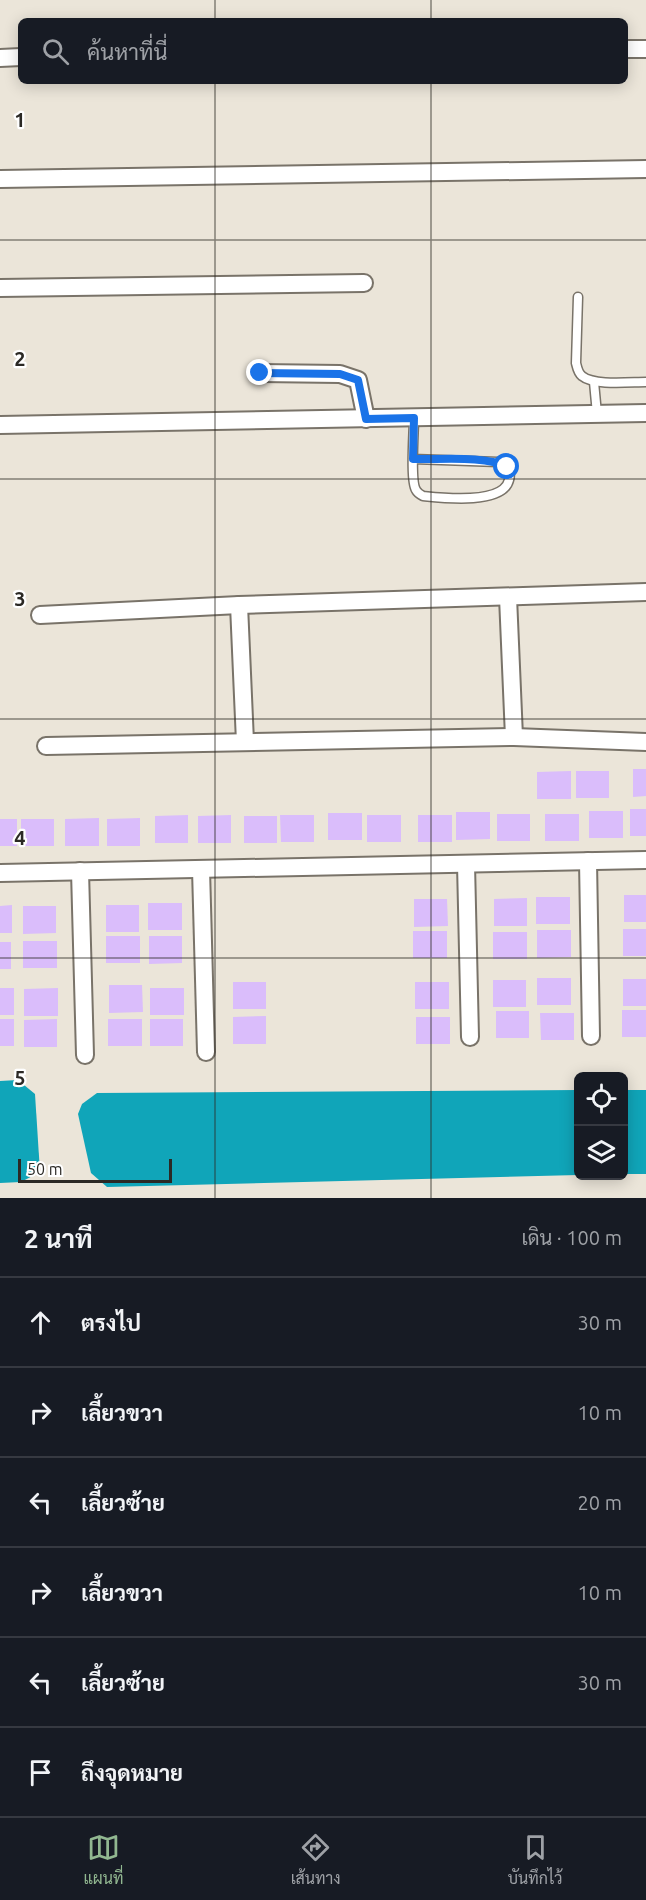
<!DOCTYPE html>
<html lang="th">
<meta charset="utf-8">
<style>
body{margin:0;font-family:Ubuntu,Sarabun,sans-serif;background:#20242c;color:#f1f3f6}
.controls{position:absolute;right:18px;bottom:18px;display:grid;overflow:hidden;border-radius:9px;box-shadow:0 3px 15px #0003}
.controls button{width:54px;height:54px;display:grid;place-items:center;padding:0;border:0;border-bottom:2px solid #363941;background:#171b24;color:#f1f3f6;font:30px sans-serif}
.scale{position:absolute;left:18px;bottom:15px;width:154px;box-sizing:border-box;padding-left:6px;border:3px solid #2b2925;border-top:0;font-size:16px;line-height:21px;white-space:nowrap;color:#2b2925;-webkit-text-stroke:4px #fff;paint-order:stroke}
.stop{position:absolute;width:18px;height:18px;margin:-14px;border:4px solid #1a73e8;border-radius:50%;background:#fff}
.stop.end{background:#1a73e8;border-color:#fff;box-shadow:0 2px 6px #0008}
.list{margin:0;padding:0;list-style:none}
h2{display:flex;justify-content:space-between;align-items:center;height:78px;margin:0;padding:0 24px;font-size:26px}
h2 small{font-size:20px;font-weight:400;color:#9ea1a6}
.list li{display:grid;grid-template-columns:39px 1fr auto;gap:18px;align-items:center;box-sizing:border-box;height:90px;padding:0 24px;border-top:2px solid #363941}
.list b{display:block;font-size:22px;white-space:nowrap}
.list em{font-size:20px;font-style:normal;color:#9ea1a6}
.icon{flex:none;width:33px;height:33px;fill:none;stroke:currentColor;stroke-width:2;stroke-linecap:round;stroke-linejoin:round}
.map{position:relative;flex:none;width:646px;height:1198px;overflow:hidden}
.search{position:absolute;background:#171b24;box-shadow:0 3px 15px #0003;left:18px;right:18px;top:18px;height:66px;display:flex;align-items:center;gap:15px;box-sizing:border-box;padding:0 21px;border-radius:9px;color:#9ea1a6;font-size:22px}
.sheet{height:618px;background:#171b24}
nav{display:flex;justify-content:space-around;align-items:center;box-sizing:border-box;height:84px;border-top:2px solid #363941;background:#171b24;font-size:16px;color:#9ea1a6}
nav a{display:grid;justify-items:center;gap:3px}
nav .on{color:#91b790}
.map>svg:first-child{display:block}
.water{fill:#10a5b9}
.building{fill:#dabdfb}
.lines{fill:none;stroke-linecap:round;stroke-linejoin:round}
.service-casing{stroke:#797369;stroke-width:11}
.minor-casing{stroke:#797369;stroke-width:20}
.service{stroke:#fff;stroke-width:8}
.minor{stroke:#fff;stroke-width:16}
.route{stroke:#1a73e8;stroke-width:8}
.grid{fill:none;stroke:#2b2925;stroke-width:1.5;stroke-opacity:0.55}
.grid-label{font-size:20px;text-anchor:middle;font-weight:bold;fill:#2b2925;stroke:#fff;stroke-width:4.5;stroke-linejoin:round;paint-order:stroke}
</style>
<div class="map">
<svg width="646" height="1198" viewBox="0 0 646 1198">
<rect width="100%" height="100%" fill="#ebe5d9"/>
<!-- water -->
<g class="water">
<polygon points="18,1080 35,1094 40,1172 21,1182 0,1183 0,1081"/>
<polygon points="578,1090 578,1175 107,1187 91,1173 78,1114 82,1104 97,1093"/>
<rect x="624" y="1090" width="22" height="84"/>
</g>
<!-- building -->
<g class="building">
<polygon points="633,769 646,769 646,796 633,797"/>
<polygon points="571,771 571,799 537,799 537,772"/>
<rect x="576" y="771" width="33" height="27"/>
<rect x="630" y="809" width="16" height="27"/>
<rect x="589" y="811" width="34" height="27"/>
<polygon points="456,812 490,812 490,839 456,840"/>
<rect x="328" y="813" width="34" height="27"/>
<rect x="497" y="814" width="33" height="27"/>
<rect x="545" y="814" width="34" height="27"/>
<polygon points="188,815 188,843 155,843 155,816"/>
<polygon points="231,815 231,843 198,843 198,816"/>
<polygon points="280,815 314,815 314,842 281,842"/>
<rect x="367" y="815" width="34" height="27"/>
<rect x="418" y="815" width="34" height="27"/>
<rect x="244" y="816" width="33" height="27"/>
<polygon points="99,818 99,846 65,846 65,819"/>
<polygon points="140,818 140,846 107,846 107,819"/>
<rect x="0" y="819" width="17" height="27"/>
<rect x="21" y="819" width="33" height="27"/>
<rect x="624" y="895" width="22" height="27"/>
<rect x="536" y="897" width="34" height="27"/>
<polygon points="527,898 527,926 494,926 494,899"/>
<polygon points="414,899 447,899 448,926 414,927"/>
<rect x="148" y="903" width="34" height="27"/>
<polygon points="12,905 12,933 0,933 0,906"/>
<rect x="106" y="905" width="33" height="27"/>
<polygon points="23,906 56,906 56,933 23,934"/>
<rect x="623" y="929" width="23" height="27"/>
<polygon points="537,930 571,930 571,957 537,958"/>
<rect x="413" y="931" width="34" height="27"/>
<rect x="493" y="932" width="34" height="27"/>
<rect x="106" y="936" width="34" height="27"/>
<polygon points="149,936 182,936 182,963 149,964"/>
<rect x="23" y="941" width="34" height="27"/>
<rect x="0" y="942" width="11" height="27"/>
<rect x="537" y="978" width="34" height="27"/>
<rect x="623" y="979" width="23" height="27"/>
<rect x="493" y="980" width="33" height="27"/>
<rect x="233" y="982" width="33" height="27"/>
<rect x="415" y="982" width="34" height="27"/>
<polygon points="109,985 142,985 143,1012 109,1013"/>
<rect x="0" y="988" width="14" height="27"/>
<polygon points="58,988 58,1016 24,1016 24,989"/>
<rect x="150" y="988" width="34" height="27"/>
<rect x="622" y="1010" width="24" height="27"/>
<rect x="496" y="1011" width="33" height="27"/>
<polygon points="540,1013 574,1013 574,1040 541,1040"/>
<polygon points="266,1016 266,1044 233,1044 233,1017"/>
<rect x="416" y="1017" width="34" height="27"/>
<rect x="0" y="1019" width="14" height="27"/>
<polygon points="57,1019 57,1047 24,1047 24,1020"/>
<rect x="108" y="1019" width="34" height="27"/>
<rect x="150" y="1019" width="33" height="27"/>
</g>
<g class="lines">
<defs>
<g id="service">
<path d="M578,297l-2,66c1,4 2,10 6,13 12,10 48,6 64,6"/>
<polyline points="594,382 597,414"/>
<path d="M413,459l85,3c7,4 14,9 11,18 -6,25 -66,18 -86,16 -2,-1 -6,-4 -7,-6 -6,-9 -2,-58 -2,-72"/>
</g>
<g id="minor">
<polyline points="625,49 646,49"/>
<polyline points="0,58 21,57"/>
<polyline points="0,179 646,169"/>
<polyline points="0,288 364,283"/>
<polyline points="260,373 340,374 358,380 366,419"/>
<polyline points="0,425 646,413"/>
<polyline points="508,597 514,737"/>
<polyline points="239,605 245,742"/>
<polyline points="40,615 239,605 646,592"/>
<polyline points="46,746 514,737 646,742"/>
<polyline points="588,861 591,1036"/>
<polyline points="466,864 470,1037"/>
<polyline points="201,869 206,1052"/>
<polyline points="80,871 85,1055"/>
<polyline points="0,873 646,860"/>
</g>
</defs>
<!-- service casing -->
<use href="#service" class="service-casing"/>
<!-- minor casing -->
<use href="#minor" class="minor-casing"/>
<!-- service -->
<use href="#service" class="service"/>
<!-- minor -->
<use href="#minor" class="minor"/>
</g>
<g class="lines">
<!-- route -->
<path class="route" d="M260,373l80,1 18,6 8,39 48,-1 -1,41c25,1 73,-4 94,8"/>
</g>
<!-- grid -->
<path class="grid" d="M215,0v21M431,0v21M215,81v1117M431,81v1117M0,240h646M0,479h646M0,719h646M0,958h646"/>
<g class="grid-label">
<text x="20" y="127">1</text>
<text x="20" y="366">2</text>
<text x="20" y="606">3</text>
<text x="20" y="845">4</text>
<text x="20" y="1085">5</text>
</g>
</svg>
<div class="controls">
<button><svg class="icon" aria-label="locate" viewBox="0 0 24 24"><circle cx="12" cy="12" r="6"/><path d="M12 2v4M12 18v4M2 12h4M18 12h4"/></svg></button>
<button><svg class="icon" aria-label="layers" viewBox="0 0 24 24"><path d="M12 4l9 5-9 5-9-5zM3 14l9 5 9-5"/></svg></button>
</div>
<div class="scale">50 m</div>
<div class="stop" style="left:507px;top:467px"></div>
<div class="stop end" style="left:260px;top:373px"></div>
<div class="search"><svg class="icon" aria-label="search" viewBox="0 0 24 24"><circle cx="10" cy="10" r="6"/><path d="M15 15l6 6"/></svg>ค้นหาที่นี่</div>
</div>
<section class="sheet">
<h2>2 นาที<small>เดิน · 100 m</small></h2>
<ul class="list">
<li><svg class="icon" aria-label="ahead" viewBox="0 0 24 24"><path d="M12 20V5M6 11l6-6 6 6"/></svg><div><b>ตรงไป</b></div><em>30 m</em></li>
<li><svg class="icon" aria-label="right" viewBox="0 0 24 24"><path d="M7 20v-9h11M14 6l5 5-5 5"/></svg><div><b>เลี้ยวขวา</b></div><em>10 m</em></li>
<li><svg class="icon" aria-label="left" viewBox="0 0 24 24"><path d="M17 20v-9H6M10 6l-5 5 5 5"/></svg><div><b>เลี้ยวซ้าย</b></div><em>20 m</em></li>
<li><svg class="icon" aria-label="right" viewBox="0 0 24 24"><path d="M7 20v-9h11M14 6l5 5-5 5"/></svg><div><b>เลี้ยวขวา</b></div><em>10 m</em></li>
<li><svg class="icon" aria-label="left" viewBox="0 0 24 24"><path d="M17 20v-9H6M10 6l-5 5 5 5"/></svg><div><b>เลี้ยวซ้าย</b></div><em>30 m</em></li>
<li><svg class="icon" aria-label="arrive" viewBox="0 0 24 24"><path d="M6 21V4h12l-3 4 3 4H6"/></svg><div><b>ถึงจุดหมาย</b></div></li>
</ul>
</section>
<nav>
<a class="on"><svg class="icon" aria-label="map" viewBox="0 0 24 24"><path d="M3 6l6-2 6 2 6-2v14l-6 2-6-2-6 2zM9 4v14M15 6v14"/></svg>แผนที่</a>
<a><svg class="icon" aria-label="directions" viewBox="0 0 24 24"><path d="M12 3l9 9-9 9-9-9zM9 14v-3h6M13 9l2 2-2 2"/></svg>เส้นทาง</a>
<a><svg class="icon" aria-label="saved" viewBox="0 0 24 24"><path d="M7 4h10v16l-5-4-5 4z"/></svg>บันทึกไว้</a>
</nav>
